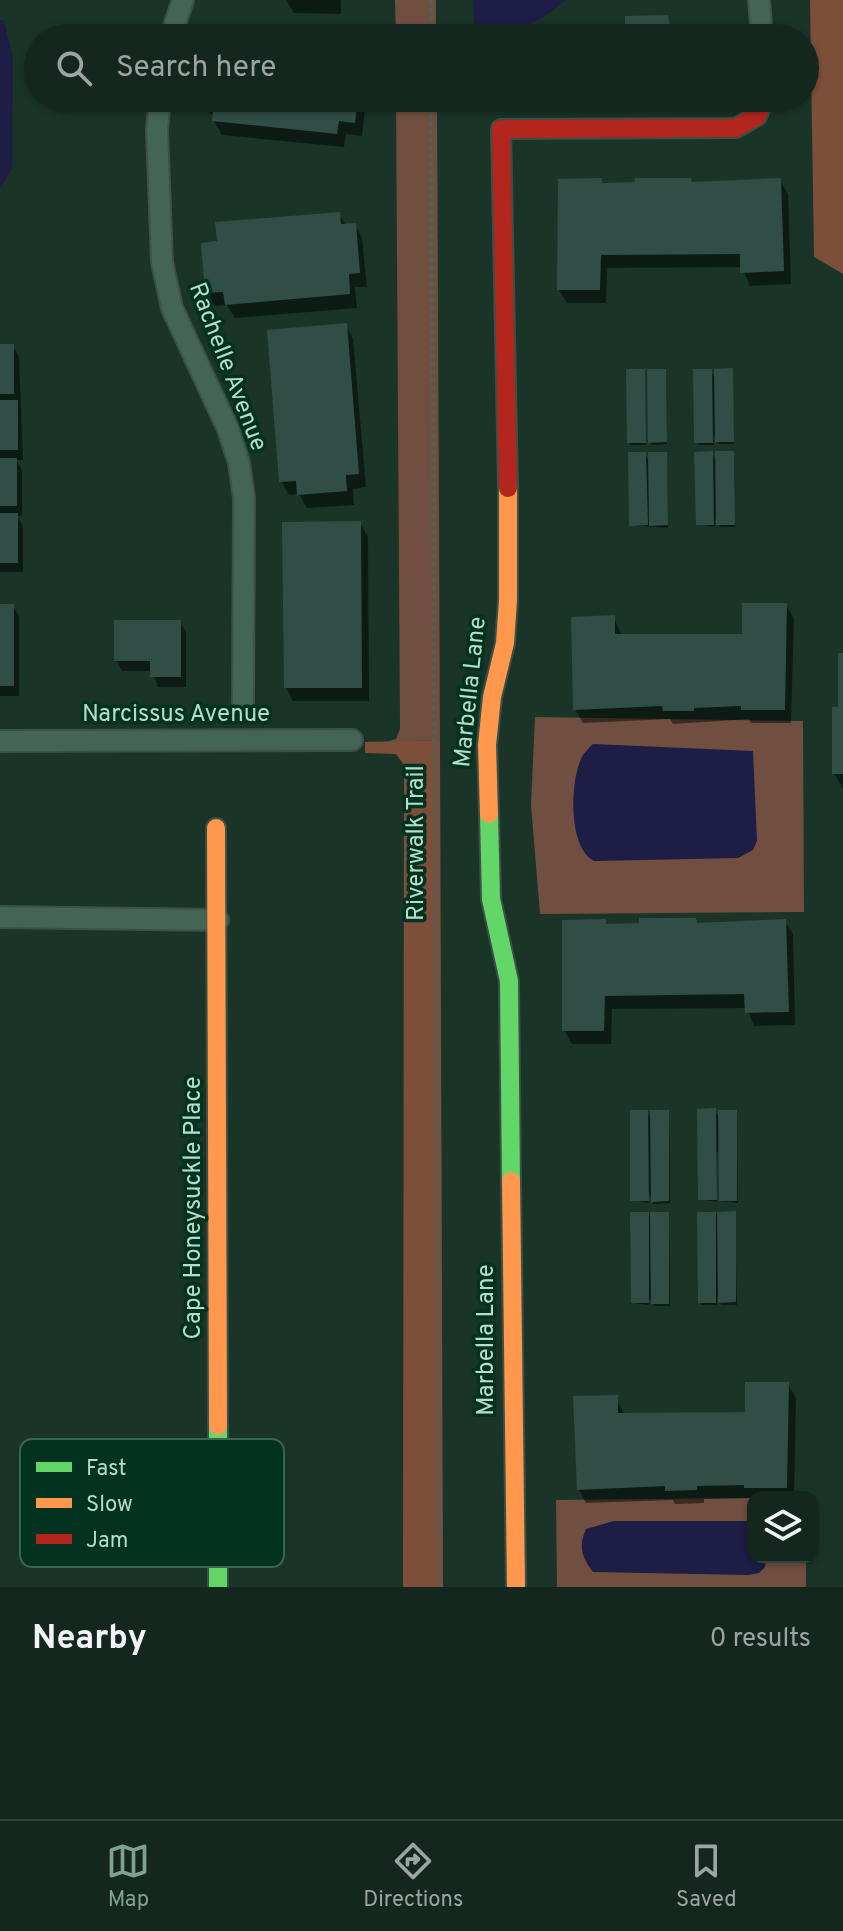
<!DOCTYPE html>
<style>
body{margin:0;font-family:Overpass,sans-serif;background:#21332b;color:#f1f3f6}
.controls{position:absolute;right:24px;bottom:24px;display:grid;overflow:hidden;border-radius:16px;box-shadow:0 2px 6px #0004}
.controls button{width:72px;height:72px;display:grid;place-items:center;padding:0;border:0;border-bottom:2px solid #33443c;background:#14271e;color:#f1f3f6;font:40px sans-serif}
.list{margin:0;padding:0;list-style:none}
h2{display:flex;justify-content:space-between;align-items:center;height:104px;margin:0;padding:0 32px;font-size:34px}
h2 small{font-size:26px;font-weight:400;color:#9da5a4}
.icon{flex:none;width:44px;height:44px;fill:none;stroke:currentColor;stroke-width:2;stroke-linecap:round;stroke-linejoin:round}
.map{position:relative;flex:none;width:843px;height:1587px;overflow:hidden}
.search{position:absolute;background:#14271e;box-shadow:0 2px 6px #0004;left:24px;right:24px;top:24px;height:88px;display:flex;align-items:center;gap:20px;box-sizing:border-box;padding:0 28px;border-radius:44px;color:#9da5a4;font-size:30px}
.sheet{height:232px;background:#14271e}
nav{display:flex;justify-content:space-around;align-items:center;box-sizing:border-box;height:112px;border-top:2px solid #33443c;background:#14271e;font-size:22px;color:#9da5a4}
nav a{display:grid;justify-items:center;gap:4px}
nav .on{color:#7fa28f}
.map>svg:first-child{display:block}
.green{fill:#704f40}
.forest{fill:#7d4f3b}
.water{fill:#1d1d46}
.shadow{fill:#0007}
.building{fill:#314e46}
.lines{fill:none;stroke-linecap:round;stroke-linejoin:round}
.street-casing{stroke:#3b5147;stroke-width:24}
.fast-casing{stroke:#3b5147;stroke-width:22}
.slow-casing{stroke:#3b5147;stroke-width:22}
.jam-casing{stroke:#3b5147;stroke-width:22}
.path{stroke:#4b6459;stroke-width:4;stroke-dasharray:4 4;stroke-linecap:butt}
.street{stroke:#446455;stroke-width:20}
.fast{stroke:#63d668;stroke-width:18}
.slow{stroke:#ff974d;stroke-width:18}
.jam{stroke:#b3261e;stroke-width:18}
.labels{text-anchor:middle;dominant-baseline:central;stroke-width:7;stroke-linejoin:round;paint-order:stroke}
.street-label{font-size:24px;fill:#b5ddc7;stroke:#033320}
.key{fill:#033320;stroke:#386652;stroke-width:2}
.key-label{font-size:22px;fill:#b5ddc7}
</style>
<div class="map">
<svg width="843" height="1587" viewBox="0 0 843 1587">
<rect width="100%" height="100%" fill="#1a3428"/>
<!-- green -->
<g class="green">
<polygon points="395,0 436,0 436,38 396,38"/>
<polygon points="396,98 437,98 440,740 386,742 396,739 400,729"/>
<polygon points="535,717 803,721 804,912 540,914 531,805"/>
<polygon points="753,1498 753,1557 806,1557 806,1587 557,1587 556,1500"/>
</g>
<!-- forest -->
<g class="forest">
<polygon points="810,0 843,0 843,274 814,257"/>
<polygon points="440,740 443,1587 403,1587 404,765 396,754 365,753 365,742"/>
</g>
<!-- water -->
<g class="water">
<path d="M473,0h92c-41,36 -43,24 -91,24z"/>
<polygon points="0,20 4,21 13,59 12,168 0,189"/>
<path d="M593,744l160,7 4,90 -4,9 -15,8 -144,3c-26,-13 -24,-78 -13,-102 2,-5 8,-11 12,-15z"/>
<path d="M614,1521h139v36h13l-1,10 -6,6 -11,2 -155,-3c-11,-15 -15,-25 -7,-43z"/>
</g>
<!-- shadow -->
<g class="shadow">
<polygon points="286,0 358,0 341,0 341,14 294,13"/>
<polygon points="203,98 366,98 362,136 346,134 344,147 222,135 214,121 215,115 210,114"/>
<polygon points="632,98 674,98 673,102"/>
<polygon points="601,180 603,185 780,180 788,194 791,284 750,286 742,267 607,268 606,303 567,303 559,290"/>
<polygon points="339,214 346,225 355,225 362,238 367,287 355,287 357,308 235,318 227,305 215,306 207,293"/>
<polygon points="346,325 353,339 366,487 353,489 354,505 307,508 299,494 289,495 281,481"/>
<polygon points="0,346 13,346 19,357 23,460 16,460 22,470 22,516 17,516 23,526 23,572 0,572"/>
<polygon points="732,370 734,444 719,444 713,435 714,445 698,445 711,371 716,380"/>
<polygon points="644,371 646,445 631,445 629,442"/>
<polygon points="666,374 667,444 652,445 650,442"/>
<polygon points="712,453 717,462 733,453 734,455 735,527 720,527 715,518 715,527 698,524"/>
<polygon points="645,454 650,462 666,454 667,457 668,528 631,525"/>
<polygon points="360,523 368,537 369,701 293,701 286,687"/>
<polygon points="786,605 794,618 791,723 751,723 749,719 673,724 670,719 583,723 575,709 614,618 622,636 744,636"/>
<polygon points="0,606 13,606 19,616 19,696 0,696"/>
<polygon points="180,622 186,633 186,687 158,687 152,671 122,671 116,660"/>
<polygon points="843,655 843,789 834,773"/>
<polygon points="605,921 608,926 785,921 793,934 795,1025 754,1026 747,1008 612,1009 611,1044 572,1044 564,1030"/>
<polygon points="715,1110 720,1120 736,1112 737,1115 738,1203 721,1201 721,1152 717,1152 717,1202 700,1199"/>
<polygon points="647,1112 652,1121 668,1112 669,1115 670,1203 654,1204 649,1194 649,1203 632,1200"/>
<polygon points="735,1213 737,1305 721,1305 717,1296 717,1305 701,1305 699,1214"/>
<polygon points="632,1214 669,1217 670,1306 654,1306 650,1298 649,1305 633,1303"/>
<polygon points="788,1384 796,1398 794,1497 704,1499 704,1503 675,1504 673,1500 586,1503 578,1489 616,1397 624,1415 747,1414"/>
</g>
<!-- building -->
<g class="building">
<polygon points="668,15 670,26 721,27 721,38 594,38 593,25 625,25 625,16"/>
<polygon points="201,98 358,98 355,123 339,121 337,134 212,121 214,102 201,101"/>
<polygon points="602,178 602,183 635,182 634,178 691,178 692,182 781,178 784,271 740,273 740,254 601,255 600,290 557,290 558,179"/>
<polygon points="340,212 341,224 356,223 360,273 349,274 350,294 225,305 223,292 205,293 201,243 217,241 215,222"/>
<polygon points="347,323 359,474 346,475 347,491 297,495 296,481 279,482 267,330"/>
<rect x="0" y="344" width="14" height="50"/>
<polygon points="733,368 734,442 715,442 714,369"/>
<polygon points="626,369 645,369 646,443 627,443"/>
<polygon points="647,369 666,369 667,442 648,443"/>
<polygon points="693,369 712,369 713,443 694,443"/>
<rect x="0" y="400" width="18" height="50"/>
<polygon points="713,451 714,525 696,525 694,452"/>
<polygon points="715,451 734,451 735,525 716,525"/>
<polygon points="628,452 646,452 648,525 629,526"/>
<polygon points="648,452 667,452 668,525 649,526"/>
<rect x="0" y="458" width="17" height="48"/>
<rect x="0" y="513" width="18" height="50"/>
<polygon points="361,521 362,688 284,688 282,522"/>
<polygon points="742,603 787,603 785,710 741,710 741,706 694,708 694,711 663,711 662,706 573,710 571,617 615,615 615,634 742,634"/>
<rect x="0" y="604" width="14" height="82"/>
<polygon points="114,620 181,620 181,677 150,677 150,661 114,661"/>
<polygon points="838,653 843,653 843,774 832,774 832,707 838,707"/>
<polygon points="639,918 696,918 697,923 786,919 789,1012 745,1013 744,994 605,996 604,1031 562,1031 562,920 606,919 606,924 639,923"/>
<polygon points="716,1108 717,1200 698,1200 697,1109"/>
<polygon points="630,1110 648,1110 649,1201 630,1201"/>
<polygon points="650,1110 669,1110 669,1201 651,1202"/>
<polygon points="718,1110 737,1110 737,1201 719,1201"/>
<polygon points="736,1211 736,1302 718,1303 717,1212"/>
<polygon points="630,1212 649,1212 649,1303 631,1303"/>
<polygon points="650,1212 669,1212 669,1304 651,1304"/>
<polygon points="697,1212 716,1212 716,1303 698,1303"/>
<polygon points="745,1382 789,1382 787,1488 744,1488 744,1485 697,1486 697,1490 665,1491 665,1486 577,1490 573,1396 618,1395 618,1413 745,1412"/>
</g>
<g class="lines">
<defs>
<g id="street">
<polyline points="759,0 762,38"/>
<polyline points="170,38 183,0"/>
<polyline points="160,98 157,130 162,262 172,308 228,429 239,463 244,498 243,704"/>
<polyline points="0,741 352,740"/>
<polyline points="0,917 218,920"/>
</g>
<g id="fast">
<polyline points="489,814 491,899 509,981 511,1181"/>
<polyline points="218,1426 218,1587"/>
</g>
<g id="slow">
<polyline points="489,814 487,745 492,697 505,643 508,600 508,488"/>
<polyline points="216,828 218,1426"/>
<polyline points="511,1181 516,1587"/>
</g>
<polyline id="jam" points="508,488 501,129 736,128 757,116 765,98"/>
</defs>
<!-- street casing -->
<use href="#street" class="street-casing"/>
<!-- fast casing -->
<use href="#fast" class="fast-casing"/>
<!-- slow casing -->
<use href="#slow" class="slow-casing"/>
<!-- jam casing -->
<use href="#jam" class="jam-casing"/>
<!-- path -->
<g class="path">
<polyline points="431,0 431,38"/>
<polyline points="431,98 439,1587"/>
</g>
<!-- street -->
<use href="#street" class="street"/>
<!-- fast -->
<use href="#fast" class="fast"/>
<!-- slow -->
<use href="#slow" class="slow"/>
<!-- jam -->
<use href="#jam" class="jam"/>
</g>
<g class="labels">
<!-- street labels -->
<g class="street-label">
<text transform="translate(227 367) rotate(69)">Rachelle Avenue</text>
<text transform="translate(471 692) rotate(-84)">Marbella Lane</text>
<text x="176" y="715">Narcissus Avenue</text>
<text transform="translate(417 843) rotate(-90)">Riverwalk Trail</text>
<text transform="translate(194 1208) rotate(-90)">Cape Honeysuckle Place</text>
<text transform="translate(487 1340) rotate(-90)">Marbella Lane</text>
</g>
</g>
<!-- legend -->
<rect x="20" y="1439" width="264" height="128" rx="12" class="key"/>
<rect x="36" y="1462" width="36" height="10" fill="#63d668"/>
<rect x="36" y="1498" width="36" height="10" fill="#ff974d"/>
<rect x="36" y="1534" width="36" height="10" fill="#b3261e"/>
<g class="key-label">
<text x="86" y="1475">Fast</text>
<text x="86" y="1511">Slow</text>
<text x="86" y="1547">Jam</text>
</g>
</svg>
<div class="controls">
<button><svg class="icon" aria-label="layers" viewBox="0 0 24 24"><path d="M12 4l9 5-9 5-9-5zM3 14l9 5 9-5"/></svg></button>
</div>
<div class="search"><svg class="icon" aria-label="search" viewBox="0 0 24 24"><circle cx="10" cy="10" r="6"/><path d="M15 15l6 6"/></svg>Search here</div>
</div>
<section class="sheet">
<h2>Nearby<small>0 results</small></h2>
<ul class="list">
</ul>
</section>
<nav>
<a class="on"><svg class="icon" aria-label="map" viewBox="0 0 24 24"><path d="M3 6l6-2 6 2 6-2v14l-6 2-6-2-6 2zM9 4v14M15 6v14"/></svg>Map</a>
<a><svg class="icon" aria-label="directions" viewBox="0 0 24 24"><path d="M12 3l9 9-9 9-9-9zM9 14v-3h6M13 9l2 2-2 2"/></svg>Directions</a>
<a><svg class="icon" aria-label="saved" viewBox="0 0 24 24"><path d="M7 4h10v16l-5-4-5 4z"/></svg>Saved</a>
</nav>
